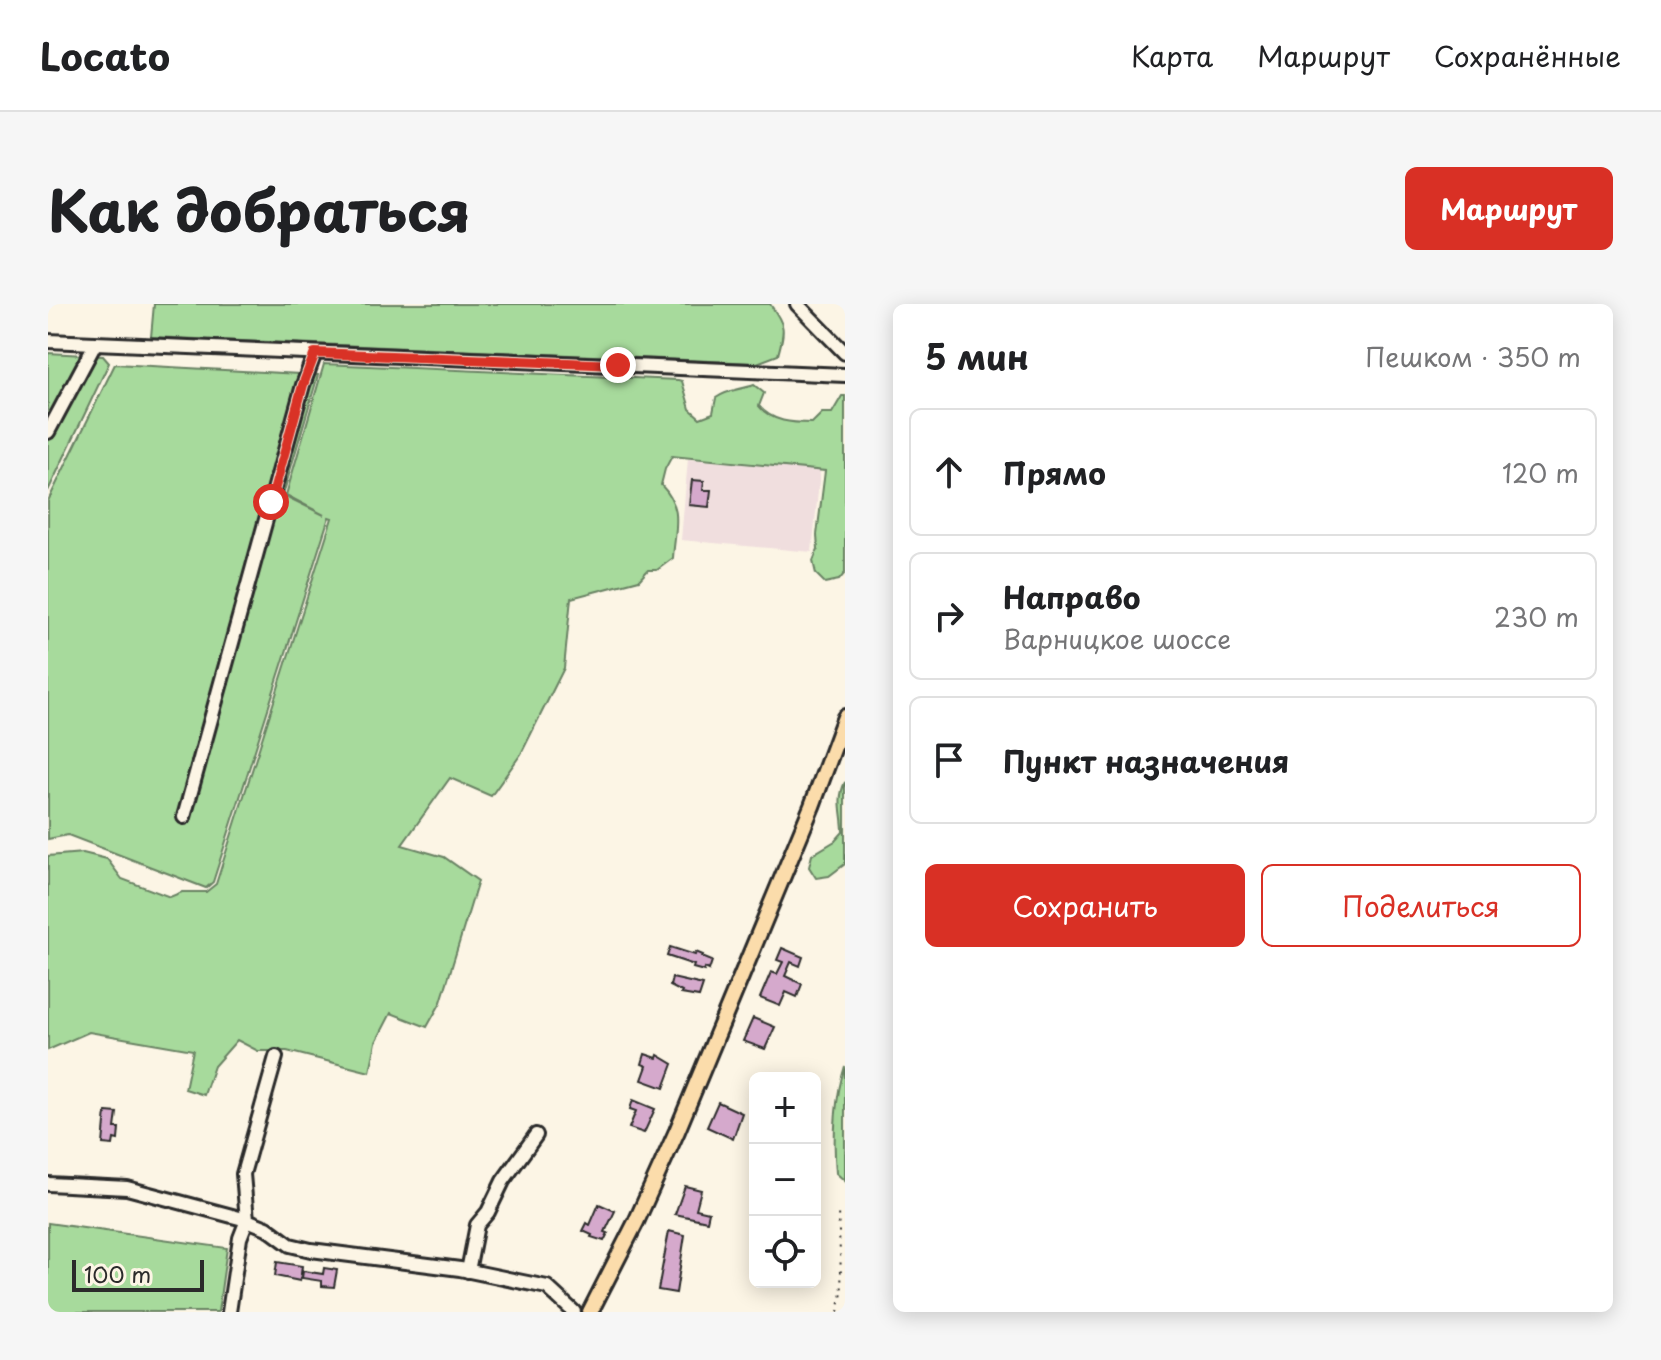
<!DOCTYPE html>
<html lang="ru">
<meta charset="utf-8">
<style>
body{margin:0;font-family:"Playpen Sans",sans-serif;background:#f6f6f6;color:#202124}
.controls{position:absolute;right:24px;bottom:24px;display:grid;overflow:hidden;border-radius:12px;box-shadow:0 4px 20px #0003}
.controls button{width:72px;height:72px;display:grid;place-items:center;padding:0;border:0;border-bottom:2px solid #e0e0e0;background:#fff;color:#202124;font:40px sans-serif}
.scale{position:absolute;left:24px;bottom:20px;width:132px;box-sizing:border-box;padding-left:8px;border:4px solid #2b2b2b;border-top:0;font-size:22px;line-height:28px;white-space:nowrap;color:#2b2b2b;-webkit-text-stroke:6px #fcf5e5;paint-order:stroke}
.stop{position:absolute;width:24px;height:24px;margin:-18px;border:6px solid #d93025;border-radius:50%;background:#fff}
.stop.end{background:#d93025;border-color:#fff;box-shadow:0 2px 8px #0008}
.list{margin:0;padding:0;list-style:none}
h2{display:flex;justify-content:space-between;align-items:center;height:104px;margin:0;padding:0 32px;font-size:34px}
h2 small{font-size:26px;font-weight:400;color:#757577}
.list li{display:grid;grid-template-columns:52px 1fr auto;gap:24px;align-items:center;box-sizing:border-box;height:128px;margin:0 16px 16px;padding:0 16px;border:2px solid #e0e0e0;border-radius:12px}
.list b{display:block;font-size:30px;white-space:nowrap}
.list p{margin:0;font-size:26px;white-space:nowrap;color:#757577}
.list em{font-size:26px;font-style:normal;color:#757577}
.actions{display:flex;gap:16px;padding:24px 32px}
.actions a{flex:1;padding:18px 0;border:2px solid #d93025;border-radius:12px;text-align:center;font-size:28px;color:#d93025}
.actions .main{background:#d93025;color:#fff}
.icon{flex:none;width:44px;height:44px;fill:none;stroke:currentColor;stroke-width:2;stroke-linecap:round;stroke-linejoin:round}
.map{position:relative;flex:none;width:797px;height:1008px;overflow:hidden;border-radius:12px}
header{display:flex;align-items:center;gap:48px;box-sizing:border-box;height:112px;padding:0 40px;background:#fff;border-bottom:2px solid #e0e0e0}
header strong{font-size:38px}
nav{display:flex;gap:44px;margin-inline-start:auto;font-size:28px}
.intro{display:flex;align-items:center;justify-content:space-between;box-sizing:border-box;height:192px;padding:0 48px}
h1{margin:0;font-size:56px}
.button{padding:20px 36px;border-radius:12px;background:#d93025;color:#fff;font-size:28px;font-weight:700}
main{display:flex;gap:48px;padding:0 48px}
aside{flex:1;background:#fff;border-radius:12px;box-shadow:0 4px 20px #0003}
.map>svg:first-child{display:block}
.built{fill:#f0dede}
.green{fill:#a7da9c;stroke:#698264;stroke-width:2}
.building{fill:#d5a9cc;stroke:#2b2b2b;stroke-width:2}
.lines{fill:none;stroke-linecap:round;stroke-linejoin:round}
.minor-casing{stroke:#2b2b2b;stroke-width:18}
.major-casing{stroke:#2b2b2b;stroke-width:20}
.path{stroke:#2b2b2b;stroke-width:2;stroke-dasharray:2 6;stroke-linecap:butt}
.minor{stroke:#fcf5e5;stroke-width:12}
.major{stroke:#fbdcab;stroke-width:14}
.route{stroke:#d93025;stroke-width:10}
</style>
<header>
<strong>Locato</strong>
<nav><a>Карта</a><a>Маршрут</a><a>Сохранённые</a></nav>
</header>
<div class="intro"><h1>Как добраться</h1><a class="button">Маршрут</a></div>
<main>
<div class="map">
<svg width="797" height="1008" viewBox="0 0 797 1008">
<rect width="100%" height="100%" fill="#fcf5e5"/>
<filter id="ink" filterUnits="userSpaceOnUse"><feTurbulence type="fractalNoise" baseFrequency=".0125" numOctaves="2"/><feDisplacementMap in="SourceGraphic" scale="16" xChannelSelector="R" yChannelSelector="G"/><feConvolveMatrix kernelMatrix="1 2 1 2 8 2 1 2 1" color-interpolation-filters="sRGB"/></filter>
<g filter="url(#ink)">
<!-- built -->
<polygon class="built" points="640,155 772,167 764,248 633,236"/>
<!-- green -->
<g class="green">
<path d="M106,0h616c16,22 15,25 8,51l-21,8 -606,-26z"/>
<polygon points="0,49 55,52 61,59 0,187"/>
<path d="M67,60l203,11 -35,120 41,20 -38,-20 38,-131 354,16 4,1 8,28 10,9 13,-5 3,-15c13,-9 24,-8 38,-13l10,8 -5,13c13,16 33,17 53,17l10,-10h10l10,-17h3v177l-6,7 -14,3 -9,-9 -3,-13 5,-12 -1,-14 8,-64 -153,-15 -7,13 -4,16c23,23 14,43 12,73l-16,12h-9l-9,10 -68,18 -7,70 -43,86 -30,42 -41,-18 -48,67 42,12 34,24 -37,121 -14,25 -36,-14 -15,29 -6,30 -83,-21h-29l-21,-11 -23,26 -10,29 -19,-6 8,-39 -104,-18 -41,18v-194l35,-3 24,6 15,20 48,18 12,-5h24l10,-8 116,-366 -3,-1 -116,365 -7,6 -138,-53 -20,4v-338z"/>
<path d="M797,478v82l-16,12 -13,2 -7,-11 3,-12 23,-14 8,-9c0,-19 -7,-31 2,-50z"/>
<path d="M797,762v115l-9,-8c-3,-36 -2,-72 9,-107z"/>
<polygon points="0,919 179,944 170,1008 0,1008"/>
</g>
<!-- building -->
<g class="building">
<polygon points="644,176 656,177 655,186 663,186 661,203 641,201"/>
<polygon points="622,643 647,651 648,648 655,651 654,653 664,657 661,666 657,664 656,667 645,664 646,661 619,652"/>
<polygon points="734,644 755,653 752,662 743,658 737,672 754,680 749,693 738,688 732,702 712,694 723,668 729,670 735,658 729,656"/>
<polygon points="624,674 655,681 651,693 633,690 634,688 622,682"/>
<polygon points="705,714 727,723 717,745 695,737"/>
<polygon points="597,750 609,754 610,751 625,760 616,784 594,776 599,762 594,760"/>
<polygon points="585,796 607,805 596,829 581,824 588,807 582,805"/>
<polygon points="670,798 694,809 685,835 659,823"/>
<polygon points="58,808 69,809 67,824 71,824 70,836 66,835 65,841 55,840"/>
<polygon points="637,882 653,886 648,905 661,908 659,917 627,910"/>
<polygon points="551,900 567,907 557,928 560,929 556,937 543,933 544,931 535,927 539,919 542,921"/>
<polygon points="621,927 637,931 628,989 610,986"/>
<polygon points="229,958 254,962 252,977 227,972"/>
<polygon points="276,964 289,966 286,983 274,982 274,977 254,974 255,967 275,970"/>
</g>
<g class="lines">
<defs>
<g id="minor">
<polyline points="749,0 797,49"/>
<polyline points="0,37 797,71"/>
<polyline points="0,128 47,40"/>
<polyline points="136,513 255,81 267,49"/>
<polyline points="0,880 79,884 199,916 219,924 242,941 263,946 412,965 499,983 526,1008"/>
<polyline points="420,967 429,921 440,908 455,877 488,831"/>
<polyline points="181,1008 192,934 199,916 195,870 228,753"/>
</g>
<polyline id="major" points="542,1008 588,918 629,827 764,502 797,413"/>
</defs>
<!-- minor casing -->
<use href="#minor" class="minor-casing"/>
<!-- major casing -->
<use href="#major" class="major-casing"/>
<!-- path -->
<polyline class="path" points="790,1008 794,989 790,908"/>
<!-- minor -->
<use href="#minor" class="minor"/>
<!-- major -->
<use href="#major" class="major"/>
</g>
</g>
<g class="lines" filter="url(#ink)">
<!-- route -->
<polyline class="route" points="223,198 255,81 267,49 570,61"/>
</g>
</svg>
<div class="controls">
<button>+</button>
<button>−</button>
<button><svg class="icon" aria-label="locate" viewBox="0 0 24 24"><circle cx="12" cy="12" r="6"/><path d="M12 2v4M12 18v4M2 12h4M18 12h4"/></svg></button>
</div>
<div class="scale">100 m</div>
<div class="stop" style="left:223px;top:198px"></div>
<div class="stop end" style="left:570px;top:61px"></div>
</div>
<aside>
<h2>5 мин<small>Пешком · 350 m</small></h2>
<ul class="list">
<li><svg class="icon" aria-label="ahead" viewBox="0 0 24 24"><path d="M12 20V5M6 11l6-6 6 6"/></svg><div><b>Прямо</b></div><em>120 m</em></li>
<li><svg class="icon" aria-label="right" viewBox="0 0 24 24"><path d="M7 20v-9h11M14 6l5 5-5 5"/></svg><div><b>Направо</b><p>Варницкое шоссе</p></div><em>230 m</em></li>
<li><svg class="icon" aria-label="arrive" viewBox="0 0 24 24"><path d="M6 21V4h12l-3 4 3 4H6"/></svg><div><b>Пункт назначения</b></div></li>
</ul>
<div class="actions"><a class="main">Сохранить</a><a>Поделиться</a></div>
</aside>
</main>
